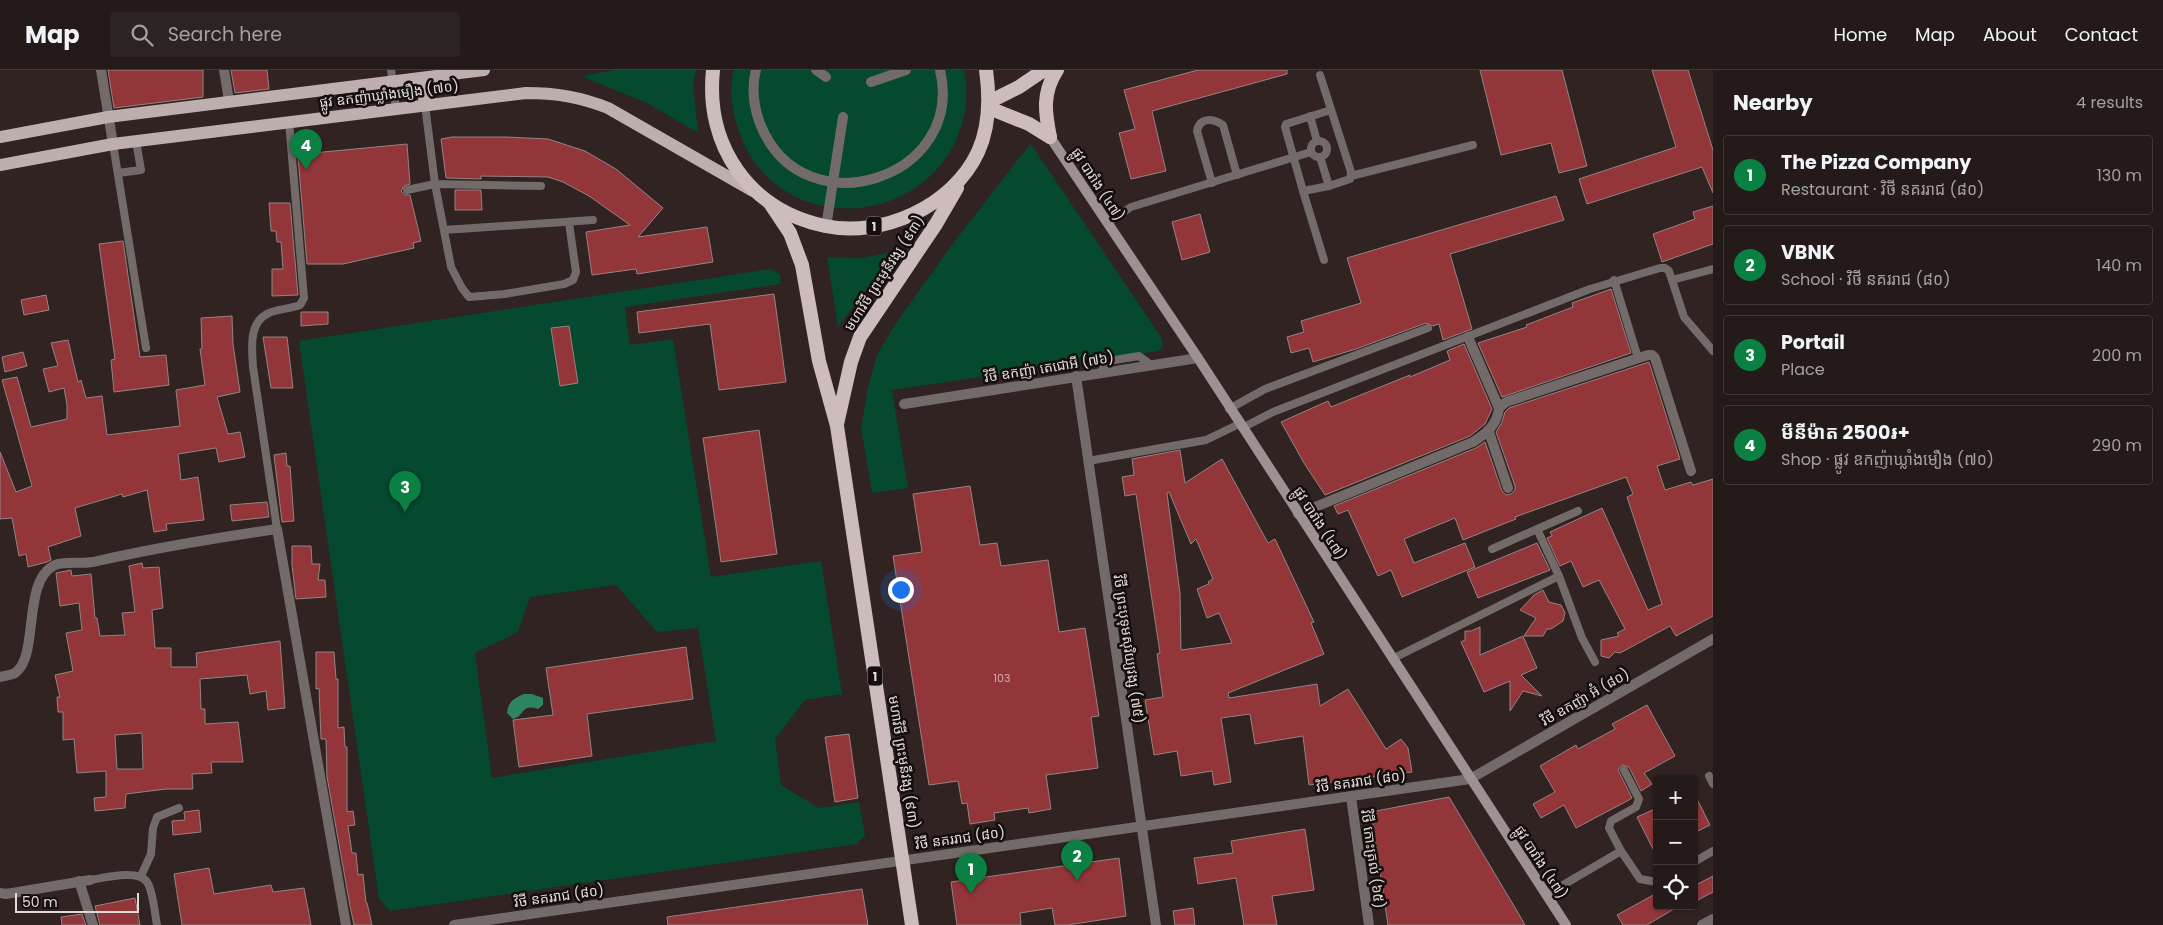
<!DOCTYPE html>
<meta charset="utf-8">
<style>
body{margin:0;font-family:Poppins,"Noto Sans Khmer",sans-serif;background:#2c2323;color:#f1f3f6}
.controls{position:absolute;right:15px;bottom:15px;display:grid;overflow:hidden;border-radius:5px;box-shadow:0 1px 4px #0004}
.controls button{width:45px;height:45px;display:grid;place-items:center;padding:0;border:0;border-bottom:1px solid #413839;background:#241a1a;color:#f1f3f6;font:25px sans-serif}
.scale{position:absolute;left:15px;bottom:12px;width:124px;box-sizing:border-box;padding-left:5px;border:2px solid #e3d9d9;border-top:0;font-size:14px;line-height:18px;white-space:nowrap;color:#e3d9d9;-webkit-text-stroke:4px #140e0e;paint-order:stroke}
.you{position:absolute;left:900px;top:519px;width:18px;height:18px;margin:-12px;border:4px solid #fff;border-radius:50%;background:#1a73e8;box-shadow:0 0 0 8px #1a73e833}
.badge{display:grid;place-items:center;width:32px;height:32px;border-radius:50%;background:#0b8043;color:#fff;font-size:16px;font-weight:700}
.pin{position:absolute;translate:-50% -41px;filter:drop-shadow(0 1px 2px #0008)}
.pin::after{content:'';position:absolute;top:26px;width:18px;height:15px;background:inherit;clip-path:polygon(0 0,100% 0,50% 100%)}
.list{margin:0;padding:0;list-style:none}
h2{display:flex;justify-content:space-between;align-items:center;height:65px;margin:0;padding:0 20px;font-size:21px}
h2 small{font-size:16px;font-weight:400;color:#a3a1a2}
.list li{display:grid;grid-template-columns:32px 1fr auto;gap:15px;align-items:center;box-sizing:border-box;height:80px;margin:0 10px 10px;padding:0 10px;border:1px solid #413839;border-radius:5px}
.list b{display:block;font-size:19px;white-space:nowrap}
.list p{margin:0;font-size:16px;white-space:nowrap;color:#a3a1a2}
.list em{font-size:16px;font-style:normal;color:#a3a1a2}
.icon{flex:none;width:28px;height:28px;fill:none;stroke:currentColor;stroke-width:2;stroke-linecap:round;stroke-linejoin:round}
.map{position:relative;flex:none;width:1713px;height:855px;overflow:hidden}
header{display:flex;align-items:center;gap:30px;box-sizing:border-box;height:70px;padding:0 25px;background:#241a1a;border-bottom:1px solid #413839}
header strong{font-size:24px}
nav{display:flex;gap:28px;margin-inline-start:auto;font-size:18px}
.search{width:350px;height:45px;background:#2c2323;display:flex;align-items:center;gap:12px;box-sizing:border-box;padding:0 18px;border-radius:5px;color:#a3a1a2;font-size:19px}
main{display:flex}
aside{flex:1;background:#241a1a}
.map>svg:first-child{display:block}
.green{fill:#044930;fill-rule:evenodd}
.water{fill:#2f8460}
.building{fill:#92363a;stroke:#958383;fill-rule:evenodd}
.lines{fill:none;stroke-linecap:round;stroke-linejoin:round}
.service{stroke:#726b6a;stroke-width:8}
.pedestrian{stroke:#726b6a;stroke-width:10}
.minor{stroke:#726b6a;stroke-width:10}
.tertiary{stroke:#726b6a;stroke-width:10}
.secondary{stroke:#9d9191;stroke-width:10}
.primary{stroke:#beafae;stroke-width:12}
.trunk{stroke:#cdbcbc;stroke-width:14}
.labels{text-anchor:middle;dominant-baseline:central;stroke-width:5;stroke-linejoin:round;paint-order:stroke}
.number-label{font-size:11px;fill:#cfb0b1}
.shield{fill:#140e0e;stroke:#a59c9c;stroke-width:1}
.shield-label{font-size:12px;font-weight:bold;fill:#e3d9d9}
.street-label{font-size:14px;fill:#e3d9d9;stroke:#140e0e}
</style>
<header>
<strong>Map</strong>
<div class="search"><svg class="icon" aria-label="search" viewBox="0 0 24 24"><circle cx="10" cy="10" r="6"/><path d="M15 15l6 6"/></svg>Search here</div>
<nav><a>Home</a><a>Map</a><a>About</a><a>Contact</a></nav>
</header>
<main>
<div class="map">
<svg width="1713" height="855" viewBox="0 0 1713 855">
<rect width="100%" height="100%" fill="#302322"/>
<!-- green -->
<g class="green">
<polygon points="615,0 696,0 693,14 698,63 647,33 581,6"/>
<path d="M734,0h230c4,20 3,41 -4,60 -35,100 -180,107 -219,7 -8,-20 -13,-45 -7,-67z"/>
<polygon points="1030,74 1033,77 1161,267 1163,276 1159,281 892,320 908,418 872,423 861,358 868,317 877,285 894,256 951,176"/>
<polygon points="894,182 838,257 827,187 861,188"/>
<path d="M770,199l10,5 1,10 -156,23 5,38 43,-6 38,238 110,-16 21,133 -37,6 -30,39 6,46 38,23 40,-6 6,33 -8,9 -467,67 -11,-12 -80,-558zM616,515l41,47 41,-4 18,113 -224,37 -17,-125 43,-21 12,-35z"/>
</g>
<!-- water -->
<path class="water" d="M524,624h8l11,4v7l-5,4c-17,-6 -13,7 -25,10l-6,-6c1,-11 7,-15 17,-19z"/>
<!-- building -->
<g class="building">
<polygon points="108,0 203,0 203,27 114,38"/>
<polygon points="231,0 267,0 269,19 235,23"/>
<polygon points="1198,0 1287,0 1287,4 1152,41 1166,101 1131,109 1119,63 1135,59 1124,20"/>
<polygon points="1480,0 1562,0 1587,96 1559,103 1551,73 1501,85"/>
<polygon points="1652,0 1688,0 1713,80 1713,123 1702,97 1587,134 1579,109 1676,77"/>
<polygon points="452,67 506,67 548,69 585,81 616,99 663,138 638,167 707,157 713,192 637,204 636,199 592,205 586,162 630,155 589,126 563,112 548,107 481,106 481,109 446,108 441,69"/>
<polygon points="312,73 313,83 407,74 410,114 404,116 401,121 405,125 410,125 421,171 413,173 414,178 343,194 307,194 297,75"/>
<polygon points="455,120 481,120 482,140 455,140"/>
<polygon points="1556,126 1564,150 1450,184 1472,259 1443,270 1439,254 1433,256 1426,253 1356,279 1313,292 1309,278 1291,283 1287,267 1304,262 1301,251 1361,233 1347,188"/>
<polygon points="269,133 290,133 298,225 272,226 272,199 283,199 281,172 277,172 276,161 271,161"/>
<polygon points="1713,136 1713,174 1662,192 1653,164 1695,149 1693,142"/>
<polygon points="1200,144 1210,182 1182,190 1172,152"/>
<polygon points="123,171 140,287 166,285 169,315 114,322 111,290 115,289 99,174"/>
<polygon points="1611,219 1631,283 1502,327 1478,273 1527,257 1526,255 1573,237 1572,233"/>
<polygon points="774,224 786,312 719,320 710,254 639,263 637,242"/>
<polygon points="46,225 49,240 24,245 21,230"/>
<polygon points="301,242 328,242 328,254 301,256"/>
<polygon points="232,246 233,274 240,322 217,327 228,364 240,362 245,387 219,392 216,378 178,384 181,410 198,407 204,450 166,454 167,460 154,462 147,420 123,427 122,424 75,438 81,466 48,477 51,490 47,492 28,497 26,484 19,486 12,448 0,449 0,382 16,422 32,416 2,310 17,307 31,357 67,349 67,335 64,318 49,322 43,299 58,296 51,273 68,270 78,312 81,310 86,328 102,326 107,365 180,356 176,320 205,315 200,279 202,279 201,248"/>
<polygon points="569,256 578,313 560,316 551,258"/>
<polygon points="263,267 287,267 293,318 271,318"/>
<polygon points="1464,274 1492,339 1485,354 1470,366 1325,425 1304,393 1281,352 1328,331 1331,337 1410,305 1410,307 1450,290 1447,281"/>
<polygon points="23,282 27,296 5,302 2,287"/>
<polygon points="1649,292 1680,389 1657,396 1665,420 1691,412 1693,415 1713,409 1713,546 1676,566 1670,556 1620,583 1615,582 1609,588 1601,586 1601,570 1619,566 1617,563 1625,559 1599,510 1583,517 1571,491 1560,496 1547,468 1552,466 1550,462 1602,438 1648,540 1662,534 1627,427 1633,424 1626,407 1515,447 1516,449 1463,470 1455,448 1404,469 1414,493 1465,473 1475,497 1402,527 1391,500 1378,506 1348,440 1338,444 1334,436 1476,378 1485,372 1502,421 1506,425 1511,424 1515,420 1515,416 1496,362 1502,352 1505,342 1509,338"/>
<polygon points="759,360 777,484 721,492 703,368"/>
<path d="M1180,380l5,33 37,-24 46,84 7,-4 39,83 -3,1 13,31 -96,39 1,5 88,-14 3,22 28,-17 38,60 15,-10 7,9 4,24 -103,13 -6,-49 -48,8 -5,-30 -29,4 10,64 -17,3 -2,-14 -31,5 -4,-25 -23,4 -9,-55 18,-3 -6,-43 3,-1 -24,-159 -11,2 -3,-19 12,-2 -2,-16zM1169,422l22,52 5,-5 17,40 -5,3 1,2 -12,5 10,29 12,-5 13,30 -51,7 -1,-57 -13,-100z"/>
<polygon points="286,383 287,396 290,396 294,451 282,452 274,385"/>
<polygon points="970,416 980,475 997,473 1001,496 1048,490 1059,562 1085,558 1099,646 1091,647 1098,698 1046,705 1051,739 1029,743 1028,738 994,743 995,750 970,754 967,733 962,734 958,711 929,715 893,486 922,482 913,424"/>
<polygon points="267,432 269,447 232,451 230,435"/>
<polygon points="1537,473 1550,500 1478,528 1467,502"/>
<polygon points="292,476 311,476 312,494 320,494 318,510 325,510 326,527 296,529 292,495"/>
<path d="M142,493l1,5 16,-1 4,41 -11,2 3,38h16v19h26l-1,-14 84,-12 5,67 -17,2 -2,-19 -16,3 -3,-19 -47,4 1,30h4v15l33,-2 5,40h-32l1,11 -20,1 1,15h-27l-40,5 -1,14 -30,3 -1,-13 12,-1v-26l-29,2 -3,-34 -11,1v-28h-5l-1,-15h3l-5,-22 18,-4 -7,-38 16,-3 -3,-27 -19,3 -4,-33 15,-3 1,6 19,-2 4,44h2l3,18 25,-1 -3,-22 13,-1 -6,-46zM142,663l1,36h-26l-2,-34z"/>
<polygon points="1543,520 1549,532 1561,535 1565,543 1563,551 1551,559 1547,559 1543,566 1524,566 1536,548 1520,540 1534,525"/>
<polygon points="1480,557 1480,585 1523,566 1537,598 1521,605 1542,626 1523,621 1510,641 1510,611 1484,622 1461,572 1465,570 1465,561 1471,561"/>
<polygon points="686,577 693,629 587,644 592,686 519,697 513,650 553,645 546,598"/>
<polygon points="316,582 334,582 336,609 338,609 338,658 344,657 345,677 347,677 347,742 353,741 355,755 348,756 352,783 356,783 358,805 363,804 366,833 367,833 372,855 354,855 350,836 327,707 326,669 321,669 319,618 316,619"/>
<polygon points="1647,635 1675,686 1644,703 1652,714 1641,721 1629,697 1622,695 1618,700 1632,728 1629,730 1576,758 1564,735 1541,748 1533,734 1555,722 1540,696 1576,675 1578,679 1615,659 1612,654"/>
<polygon points="849,664 858,728 835,732 825,667"/>
<polygon points="1694,723 1710,755 1694,763"/>
<polygon points="1449,727 1517,841 1525,855 1388,855 1371,742"/>
<polygon points="1657,738 1657,787 1637,747"/>
<polygon points="199,740 201,762 173,765 172,751 185,750 184,742"/>
<polygon points="1305,759 1314,820 1272,826 1277,855 1244,855 1236,808 1198,814 1194,788 1233,783 1231,771"/>
<polygon points="1119,788 1126,846 1068,855 1055,855 1052,838 1020,843 1021,855 957,855 951,812"/>
<polygon points="209,798 214,824 271,815 273,822 304,818 311,855 182,855 174,804"/>
<polygon points="1713,806 1713,822 1694,832 1694,816"/>
<polygon points="862,819 868,855 668,855 667,847"/>
<polygon points="1657,823 1657,836 1679,836 1647,855 1623,855 1617,845"/>
<polygon points="135,828 140,855 100,855 95,836"/>
<polygon points="1193,838 1195,855 1175,855 1173,841"/>
<polygon points="82,844 86,855 62,855 61,847"/>
</g>
<g class="lines">
<!-- service -->
<g class="service">
<polyline points="391,0 396,39"/>
<polyline points="1320,5 1351,102 1350,109 1329,116 1303,121 1285,57 1286,54 1331,40"/>
<polyline points="425,35 435,114 451,197 462,218 469,227 505,224 564,214 573,210 576,202 569,153"/>
<polyline points="1310,46 1317,71"/>
<circle cx="1319" cy="79" r="8"/>
<polyline points="113,74 146,278"/>
<polyline points="1320,87 1329,116"/>
<polyline points="118,103 141,100 136,71"/>
<polyline points="1351,106 1473,75"/>
<path d="M1212,113l-15,-52c3,-15 17,-12 26,-6l14,50"/>
<polyline points="407,120 435,114 541,116"/>
<polyline points="1303,121 1324,190"/>
<polyline points="1107,153 1131,137 1311,82"/>
<polyline points="444,160 593,150"/>
<polyline points="1614,210 1638,288"/>
<polyline points="1672,210 1713,199"/>
<polyline points="1100,303 1108,291 1139,286 1151,295"/>
<polyline points="1229,339 1265,319 1428,258"/>
<polyline points="1242,358 1273,342 1590,219 1660,198 1665,198 1669,201 1684,247 1713,281"/>
<polyline points="1088,391 1206,370 1239,354"/>
<path d="M277,459l-24,-162c-1,-18 -5,-45 16,-54 8,-4 21,-4 31,-8l4,-7 -15,-176"/>
<polyline points="1537,459 1559,506"/>
<polyline points="1492,479 1578,441"/>
<polyline points="1392,589 1559,506 1582,568 1595,592"/>
<polyline points="1709,706 1713,714"/>
<polyline points="1621,781 1609,758 1611,751 1636,737 1639,729 1624,700"/>
<polyline points="1694,792 1713,781"/>
<polyline points="141,806 151,784 153,758 157,747 179,738"/>
<path d="M90,810c14,-2 48,-11 57,2 6,8 8,33 10,43"/>
<polyline points="1546,825 1621,781 1640,809 1657,812"/>
</g>
<!-- pedestrian -->
<g class="pedestrian">
<path d="M756,0c-5,18 -2,39 5,56 43,104 205,53 179,-56"/>
<polyline points="816,0 826,7"/>
<polyline points="871,12 906,0"/>
<polyline points="826,157 843,47"/>
</g>
<!-- minor -->
<g class="minor">
<polyline points="224,0 229,31"/>
<polyline points="1468,267 1499,338"/>
<polyline points="1076,306 1156,855"/>
<polyline points="904,334 1198,288"/>
<polyline points="1489,362 1508,418"/>
<path d="M1298,444l175,-72c14,-9 24,-17 26,-34l7,-6 142,-47h4l3,3 36,113"/>
<path d="M0,607c4,-1 11,-2 15,-4 25,-17 6,-92 40,-108 8,-4 27,-1 38,-3 61,-14 122,-24 184,-33l69,396"/>
<polyline points="1351,727 1369,855"/>
<polyline points="79,811 93,855"/>
<polyline points="0,823 6,824 90,810"/>
<polyline points="454,855 1470,709 1713,569"/>
<polyline points="1702,855 1713,849"/>
</g>
<!-- tertiary -->
<polyline class="tertiary" points="101,0 113,74"/>
<!-- secondary -->
<polyline class="secondary" points="1050,67 1198,288 1566,855"/>
<!-- primary -->
<g class="primary">
<polyline points="421,8 425,35"/>
<polyline points="0,67 108,47 484,0"/>
<path d="M0,95l113,-21 413,-51c30,0 54,4 82,15l145,83"/>
</g>
<!-- trunk -->
<g class="trunk">
<path d="M713,0c-8,76 36,140 112,156 57,12 128,-20 153,-74 12,-26 12,-54 8,-82"/>
<polyline points="989,32 1019,17 1044,0"/>
<polyline points="989,38 1029,54 1050,67"/>
<path d="M1050,67c-5,-25 -8,-44 7,-67"/>
<polyline points="770,133 790,163 802,195 819,291 837,356 912,855"/>
<polyline points="837,354 851,292 860,267 936,154 957,118"/>
</g>
</g>
<g class="labels">
<!-- number labels -->
<g class="number-label">
<text x="1002" y="608">103</text>
</g>
<!-- shield labels -->
<g class="shield">
<rect x="866.5" y="146.5" width="15" height="19" rx="4"/>
<rect x="867.5" y="596.5" width="15" height="19" rx="4"/>
</g>
<g class="shield-label">
<text x="874" y="156">1</text>
<text x="875" y="606">1</text>
</g>
<!-- street labels -->
<g class="street-label">
<text transform="translate(389 24) rotate(-7)">ផ្លូវ ឧកញ៉ាឃ្លាំងមឿង (៧០)</text>
<text transform="translate(1098 114) rotate(57)">ផ្លូវ បារាំង (៤៧)</text>
<text transform="translate(884 203) rotate(-57)">មហាវិថី ព្រះមុនីវង្ស (៩៣)</text>
<text transform="translate(1049 297) rotate(-9)">វិថី ឧកញ៉ា តេជោអី (៧៦)</text>
<text transform="translate(1320 453) rotate(57)">ផ្លូវ បារាំង (៤៧)</text>
<text transform="translate(1129 579) rotate(82)">វិថី ព្រះបុទុមសុរិយ្យវង្ស (៧៥)</text>
<text transform="translate(1585 627) rotate(-30)">វិថី ឧកញ៉ា អ៊ំ (៨០)</text>
<text transform="translate(904 692) rotate(81)">មហាវិថី ព្រះមុនីវង្ស (៩៣)</text>
<text transform="translate(1361 711) rotate(-8)">វិថី នគររាជ (៨០)</text>
<text transform="translate(960 768) rotate(-8)">វិថី នគររាជ (៨០)</text>
<text transform="translate(1373 789) rotate(82)">វិថី កោះត្រល់ (៦៥)</text>
<text transform="translate(1541 792) rotate(57)">ផ្លូវ បារាំង (៤៧)</text>
<text transform="translate(559 826) rotate(-8)">វិថី នគររាជ (៨០)</text>
</g>
</g>
</svg>
<div class="controls">
<button>+</button>
<button>−</button>
<button><svg class="icon" aria-label="locate" viewBox="0 0 24 24"><circle cx="12" cy="12" r="6"/><path d="M12 2v4M12 18v4M2 12h4M18 12h4"/></svg></button>
</div>
<div class="scale">50 m</div>
<div class="you"></div>
<div class="pin badge" style="left:971px;top:824px">1</div>
<div class="pin badge" style="left:1077px;top:811px">2</div>
<div class="pin badge" style="left:405px;top:442px">3</div>
<div class="pin badge" style="left:306px;top:100px">4</div>
</div>
<aside>
<h2>Nearby<small>4 results</small></h2>
<ul class="list">
<li><span class="badge">1</span><div><b>The Pizza Company</b><p>Restaurant · វិថី នគររាជ (៨០)</p></div><em>130 m</em></li>
<li><span class="badge">2</span><div><b>VBNK</b><p>School · វិថី នគររាជ (៨០)</p></div><em>140 m</em></li>
<li><span class="badge">3</span><div><b>Portail</b><p>Place</p></div><em>200 m</em></li>
<li><span class="badge">4</span><div><b>មីនីម៉ាត 2500៛+</b><p>Shop · ផ្លូវ ឧកញ៉ាឃ្លាំងមឿង (៧០)</p></div><em>290 m</em></li>
</ul>
</aside>
</main>
